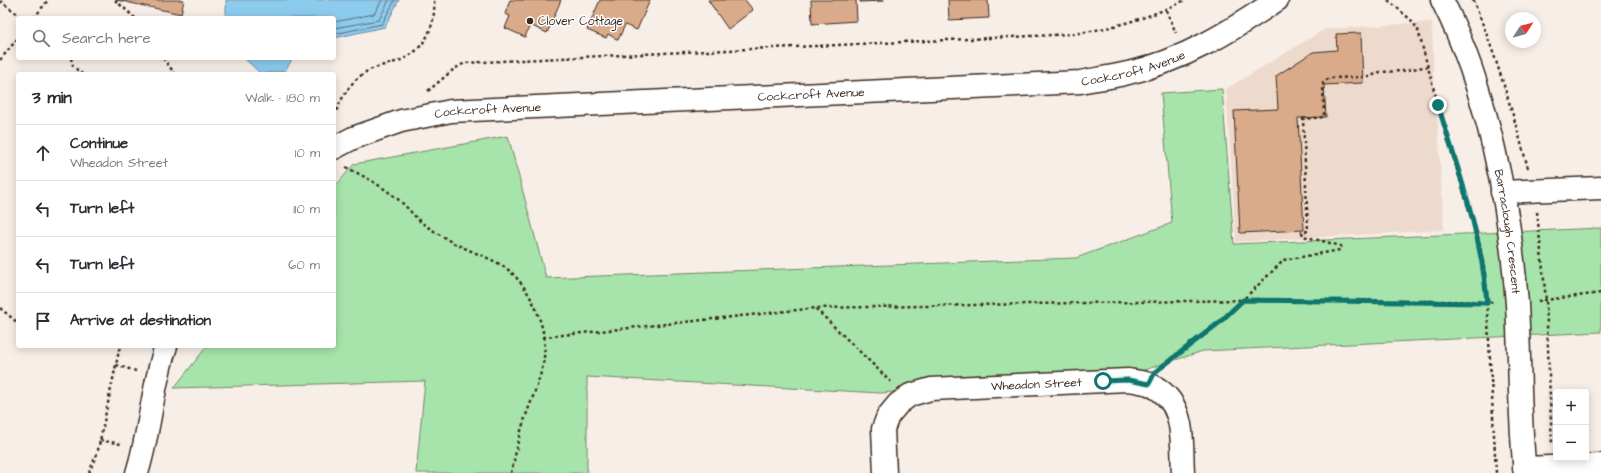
<!DOCTYPE html>
<meta charset="utf-8">
<style>
body{margin:0;font-family:"Architects Daughter",sans-serif;background:#f2f2f3;color:#2b2b33}
.controls{position:absolute;right:12px;bottom:12px;display:grid;overflow:hidden;border-radius:4px;box-shadow:0 2px 10px #0003}
.controls button{width:36px;height:36px;display:grid;place-items:center;padding:0;border:0;border-bottom:1px solid #e1e1e2;background:#fff;color:#2b2b33;font:20px sans-serif}
.compass{position:absolute;left:1505px;top:12px;width:36px;height:36px;border-radius:50%;background:#fff;box-shadow:0 2px 10px #0003;rotate:54deg}
.stop{position:absolute;width:12px;height:12px;margin:-9px;border:3px solid #0f766e;border-radius:50%;background:#fff}
.stop.end{background:#0f766e;border-color:#fff;box-shadow:0 1px 4px #0008}
.list{margin:0;padding:0;list-style:none}
h2{display:flex;justify-content:space-between;align-items:center;height:52px;margin:0;padding:0 16px;font-size:17px}
h2 small{font-size:13px;font-weight:400;color:#7c7c81}
.list li{display:grid;grid-template-columns:26px 1fr auto;gap:12px;align-items:center;box-sizing:border-box;height:56px;padding:0 16px;border-top:1px solid #e1e1e2}
.list b{display:block;font-size:15px;white-space:nowrap}
.list p{margin:0;font-size:13px;white-space:nowrap;color:#7c7c81}
.list em{font-size:13px;font-style:normal;color:#7c7c81}
.icon{flex:none;width:22px;height:22px;fill:none;stroke:currentColor;stroke-width:2;stroke-linecap:round;stroke-linejoin:round}
.map{position:relative;flex:none;width:1601px;height:473px;overflow:hidden}
.search{position:absolute;background:#fff;box-shadow:0 2px 10px #0003;left:16px;top:16px;width:320px;height:44px;display:flex;align-items:center;gap:10px;box-sizing:border-box;padding:0 14px;border-radius:4px;color:#7c7c81;font-size:15px}
.panel{position:absolute;background:#fff;box-shadow:0 2px 10px #0003;left:16px;top:72px;width:320px;height:276px;border-radius:4px}
.map>svg:first-child{display:block}
.built{fill:#eedacc}
.green{fill:#a7e4ab;stroke:#718764}
.water{fill:#8dcbee;stroke:#6c8b9b}
.lines{fill:none;stroke-linecap:round;stroke-linejoin:round}
.shore{stroke:#5c6a71;stroke-width:1}
.building{fill:#d9ab8b;stroke:#3b2a1e}
.street-casing{stroke:#3b2a1e;stroke-width:25}
.secondary-casing{stroke:#3b2a1e;stroke-width:25}
.path{stroke:#3b2a1e;stroke-width:2.5;stroke-dasharray:3 3;stroke-linecap:butt}
.street{stroke:#fff;stroke-width:22}
.secondary{stroke:#fff;stroke-width:22}
.route{stroke:#0f766e;stroke-width:5}
.poi-dot{fill:#3b2a1e;stroke:#fff;stroke-width:1.5}
.labels{text-anchor:middle;dominant-baseline:central;stroke-width:3;stroke-linejoin:round;paint-order:stroke}
.poi-label{font-size:12px;fill:#3b2a1e;stroke:#fff;text-anchor:start}
.street-label{font-size:12px;fill:#3b2a1e;stroke:#fff}
</style>
<div class="map">
<svg width="1601" height="473" viewBox="0 0 1601 473">
<rect width="100%" height="100%" fill="#f7eee8"/>
<filter id="ink" filterUnits="userSpaceOnUse"><feTurbulence type="fractalNoise" baseFrequency=".025" numOctaves="2"/><feDisplacementMap in="SourceGraphic" scale="8" xChannelSelector="R" yChannelSelector="G"/><feConvolveMatrix kernelMatrix="1 2 1 2 8 2 1 2 1" color-interpolation-filters="sRGB"/></filter>
<g filter="url(#ink)">
<!-- built -->
<polygon class="built" points="1432,22 1434,91 1438,126 1444,230 1236,242 1226,89 1325,29"/>
<!-- green -->
<polygon class="green" points="1222,89 1234,244 1601,228 1601,332 1203,351 1141,371 881,393 587,377 587,473 416,473 425,381 174,388 207,346 334,346 334,188 354,164 508,136 546,278 1076,258 1172,223 1161,93"/>
<!-- water -->
<g class="water">
<polygon points="226,0 399,0 385,27 334,38 334,18 226,18"/>
<polygon points="244,58 293,58 285,71 261,74"/>
</g>
<g class="lines">
<!-- shore -->
<g class="shore">
<polyline points="334,22 374,14 382,0"/>
<polyline points="334,28 379,20 389,0"/>
<polyline points="334,34 382,24 395,0"/>
</g>
</g>
<!-- building -->
<g class="building">
<polygon points="117,0 184,0 181,14"/>
<polygon points="510,0 561,0 547,33 530,25 525,37 505,28 510,16 505,14"/>
<polygon points="600,0 650,0 637,30 625,25 618,40 608,34 606,38 587,30"/>
<polygon points="708,0 745,0 753,10 728,29"/>
<polygon points="811,0 856,0 857,21 812,24"/>
<polygon points="860,0 884,0 884,1 860,2"/>
<polygon points="948,0 988,0 989,18 949,20"/>
<polygon points="1361,33 1363,83 1324,85 1326,117 1298,118 1304,230 1240,233 1234,111 1278,109 1276,76 1313,52 1337,50 1336,34"/>
</g>
<g class="lines">
<defs>
<g id="street">
<path id="s1" d="M334,148l19,-10 48,-17 50,-10 629,-29c16,-3 32,-5 48,-9 55,-12 103,-42 149,-73"/>
<polyline points="1502,192 1601,188"/>
<polyline points="1524,468 1601,465"/>
<path d="M137,473c13,-41 15,-86 29,-127"/>
<path id="s2" d="M885,473l-2,-44 5,-13 10,-12 12,-9 21,-6 197,-9c7,1 15,2 21,4 38,17 32,55 34,89"/>
</g>
<g id="secondary">
<path id="s3" d="M1442,0c45,88 68,205 75,304 3,55 2,114 8,169"/>
</g>
</defs>
<!-- street casing -->
<use href="#street" class="street-casing"/>
<!-- secondary casing -->
<use href="#secondary" class="secondary-casing"/>
<!-- path -->
<g class="path">
<polyline points="115,0 135,18"/>
<polyline points="1388,0 1412,21 1418,30 1438,105 1479,242 1485,276 1487,303 1496,473"/>
<path d="M1473,0c23,54 39,111 55,168"/>
<polyline points="0,1 23,18"/>
<polyline points="1166,10 1176,33"/>
<polyline points="34,18 48,0"/>
<polyline points="71,58 73,66 82,74"/>
<polyline points="163,58 175,74"/>
<polyline points="0,60 18,38"/>
<path d="M428,91l26,-22 11,-6c203,-11 406,-19 608,-29 40,-6 77,-16 112,-34"/>
<path d="M334,116c7,-16 14,-32 29,-42 11,-8 25,-9 38,-14 24,-10 35,-34 33,-60"/>
<path d="M346,167c19,10 38,20 54,34 8,7 14,15 22,22 7,5 15,10 23,15 18,12 53,21 67,35 17,17 28,40 32,64l272,-29 427,-8 252,2"/>
<polyline points="1537,212 1546,300 1552,445"/>
<polyline points="1538,301 1601,293"/>
<polyline points="0,308 18,323"/>
<polyline points="816,309 891,382"/>
<polyline points="116,365 136,371"/>
<polyline points="1162,367 1220,322 1284,260 1340,250 1341,246 1303,236 1302,232 1308,231 1303,119 1324,117 1323,83 1329,78 1369,77 1380,72 1403,71 1428,66"/>
<polyline points="100,440 121,444"/>
<polyline points="89,473 98,450 120,346"/>
<path d="M511,473c4,-16 7,-33 12,-49 9,-28 25,-57 21,-87"/>
</g>
<!-- street -->
<use href="#street" class="street"/>
<!-- secondary -->
<use href="#secondary" class="secondary"/>
</g>
</g>
<g class="lines" filter="url(#ink)">
<!-- route -->
<path class="route" d="M1103,381l25,-1 21,4 6,-12 65,-50 23,-22 244,3c-5,-68 -29,-133 -49,-198"/>
</g>
<!-- markers -->
<circle class="poi-dot" cx="530" cy="21" r="4"/>
<g class="labels">
<!-- poi labels -->
<g class="poi-label">
<text x="538" y="21">Clover Cottage</text>
</g>
<!-- street labels -->
<g class="street-label">
<text stroke="none"><textPath href="#s1" startOffset="808">Cockcroft Avenue</textPath></text>
<text stroke="none"><textPath href="#s1" startOffset="484">Cockcroft Avenue</textPath></text>
<text stroke="none"><textPath href="#s1" startOffset="160">Cockcroft Avenue</textPath></text>
<text stroke="none"><textPath href="#s3" startOffset="242">Barraclough Crescent</textPath></text>
<text stroke="none"><textPath href="#s2" startOffset="216">Wheadon Street</textPath></text>
</g>
</g>
</svg>
<div class="controls">
<button>+</button>
<button>−</button>
</div>
<svg class="compass" viewBox="-18 -18 36 36"><path d="M0-13l5 13h-10z" fill="#e53935"/><path d="M0 13l5-13h-10z" fill="#7c7c81"/></svg>
<div class="stop" style="left:1103px;top:381px"></div>
<div class="stop end" style="left:1438px;top:105px"></div>
<div class="search"><svg class="icon" aria-label="search" viewBox="0 0 24 24"><circle cx="10" cy="10" r="6"/><path d="M15 15l6 6"/></svg>Search here</div>
<section class="panel">
<h2>3 min<small>Walk · 180 m</small></h2>
<ul class="list">
<li><svg class="icon" aria-label="ahead" viewBox="0 0 24 24"><path d="M12 20V5M6 11l6-6 6 6"/></svg><div><b>Continue</b><p>Wheadon Street</p></div><em>10 m</em></li>
<li><svg class="icon" aria-label="left" viewBox="0 0 24 24"><path d="M17 20v-9H6M10 6l-5 5 5 5"/></svg><div><b>Turn left</b></div><em>110 m</em></li>
<li><svg class="icon" aria-label="left" viewBox="0 0 24 24"><path d="M17 20v-9H6M10 6l-5 5 5 5"/></svg><div><b>Turn left</b></div><em>60 m</em></li>
<li><svg class="icon" aria-label="arrive" viewBox="0 0 24 24"><path d="M6 21V4h12l-3 4 3 4H6"/></svg><div><b>Arrive at destination</b></div></li>
</ul>
</section>
</div>
